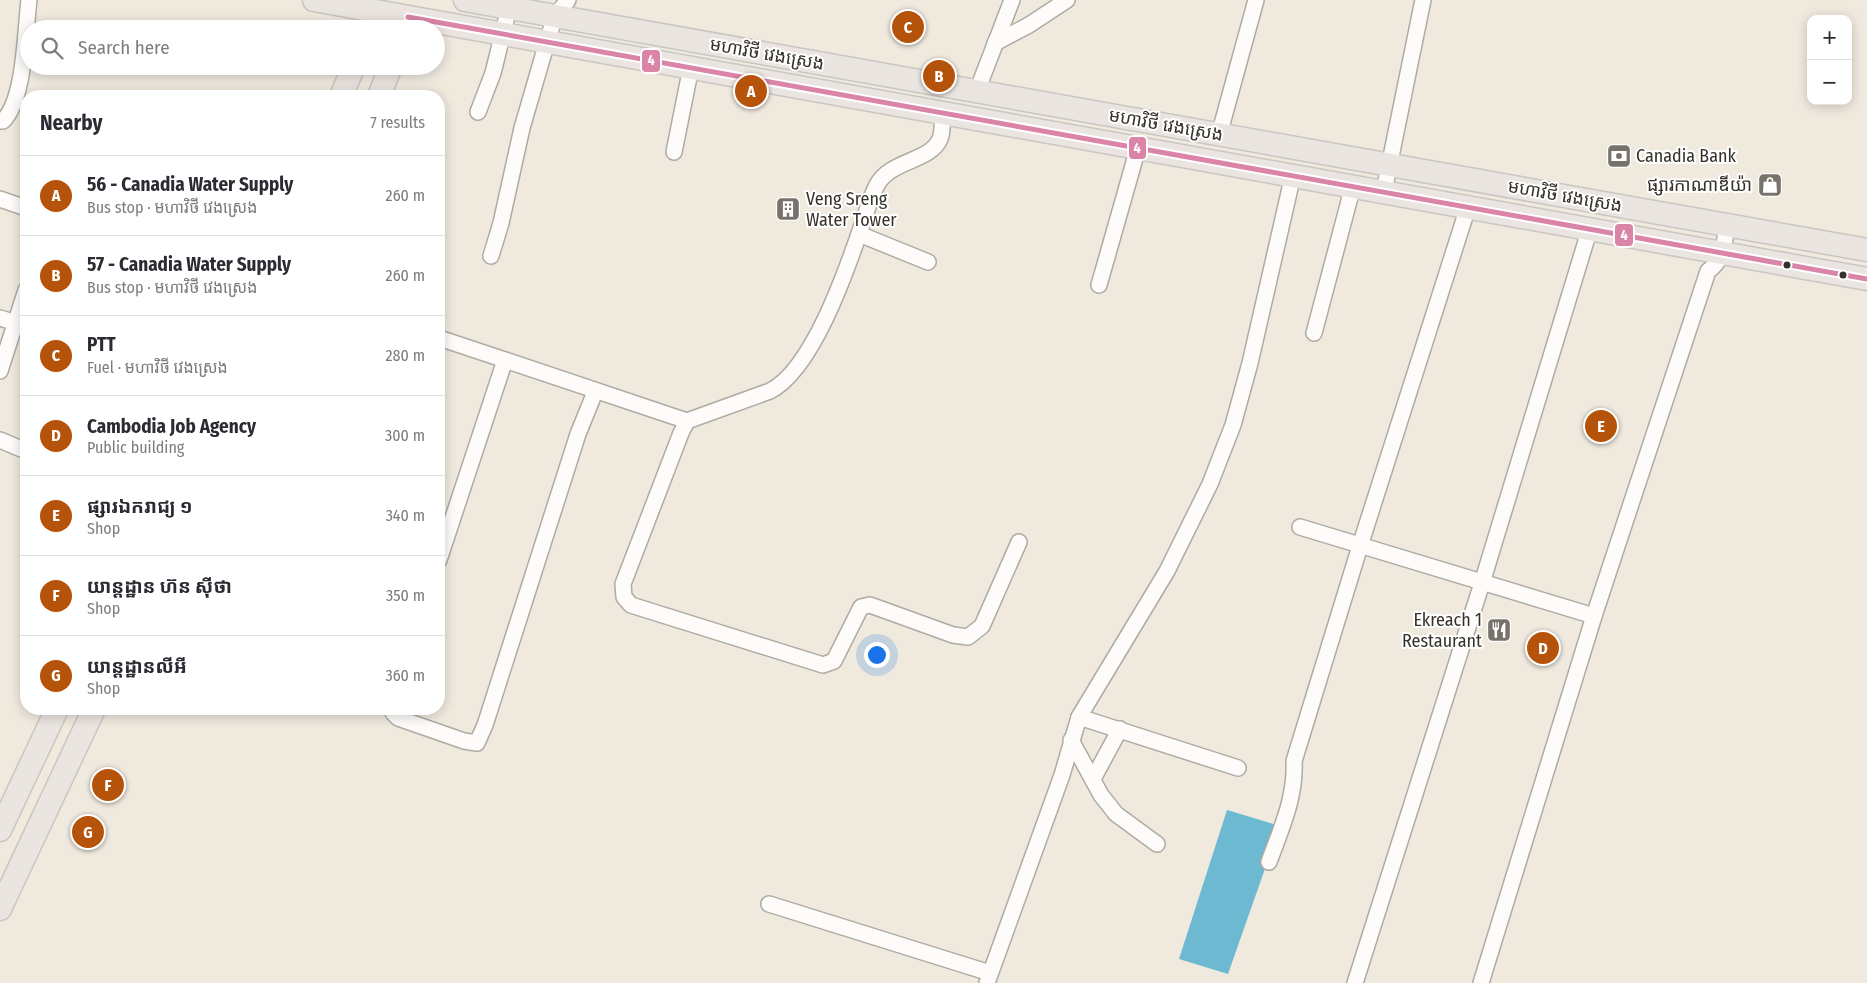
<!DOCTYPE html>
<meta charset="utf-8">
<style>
body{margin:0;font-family:"Fira Sans Condensed","Noto Sans Khmer",sans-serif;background:#f7f7f7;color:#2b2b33}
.controls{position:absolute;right:15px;top:15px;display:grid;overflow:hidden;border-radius:10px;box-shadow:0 2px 12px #0003}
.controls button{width:45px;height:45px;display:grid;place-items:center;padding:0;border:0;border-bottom:1px solid #e1e1e2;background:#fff;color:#2b2b33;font:25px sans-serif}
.you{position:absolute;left:876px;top:654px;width:18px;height:18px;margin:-12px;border:4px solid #fff;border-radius:50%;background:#1a73e8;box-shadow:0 0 0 8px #1a73e833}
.badge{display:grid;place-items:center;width:32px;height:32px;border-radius:50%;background:#b45309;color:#fff;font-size:16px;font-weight:700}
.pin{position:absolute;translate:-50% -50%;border:2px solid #fff;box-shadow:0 1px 5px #0006}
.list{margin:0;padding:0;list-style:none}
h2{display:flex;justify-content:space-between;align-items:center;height:65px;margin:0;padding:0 20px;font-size:21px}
h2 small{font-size:16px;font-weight:400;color:#7c7c81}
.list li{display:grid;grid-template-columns:32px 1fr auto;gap:15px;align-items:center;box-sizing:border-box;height:80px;padding:0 20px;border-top:1px solid #e1e1e2}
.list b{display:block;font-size:19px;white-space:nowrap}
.list p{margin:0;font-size:16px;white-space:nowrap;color:#7c7c81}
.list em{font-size:16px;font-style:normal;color:#7c7c81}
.icon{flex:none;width:28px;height:28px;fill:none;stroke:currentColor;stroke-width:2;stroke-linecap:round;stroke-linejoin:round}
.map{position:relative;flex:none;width:1867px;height:983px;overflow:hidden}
.search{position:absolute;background:#fff;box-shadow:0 2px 12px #0003;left:20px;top:20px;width:425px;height:55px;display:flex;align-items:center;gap:12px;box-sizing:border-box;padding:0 18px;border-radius:28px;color:#7c7c81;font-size:19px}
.panel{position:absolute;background:#fff;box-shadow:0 2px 12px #0003;left:20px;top:90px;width:425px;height:625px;border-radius:20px}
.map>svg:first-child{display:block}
.water{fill:#6db9d1}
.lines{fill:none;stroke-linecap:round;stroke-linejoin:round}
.minor-casing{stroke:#afaba3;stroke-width:18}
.primary-casing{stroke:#c9c6c1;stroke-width:25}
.minor{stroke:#fdfcfa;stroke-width:15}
.primary{stroke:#ebe5e1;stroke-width:22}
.bus-1-casing{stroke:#fff;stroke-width:9}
.bus-1{stroke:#da84a7;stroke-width:5}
.bus-dot{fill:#36322b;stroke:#fff;stroke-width:2}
.labels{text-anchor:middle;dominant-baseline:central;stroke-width:4;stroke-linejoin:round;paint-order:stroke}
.street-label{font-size:18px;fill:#36322b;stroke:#fff}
.poi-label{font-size:18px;fill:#36322b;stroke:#fff;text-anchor:start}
.line-badge{stroke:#fff;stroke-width:2}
.badge-label{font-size:14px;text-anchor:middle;font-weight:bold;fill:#fff}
</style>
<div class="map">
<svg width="1867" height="983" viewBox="0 0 1867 983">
<rect width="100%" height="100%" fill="#efe9de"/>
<!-- water -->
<polygon class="water" points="1227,810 1280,826 1228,974 1179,959"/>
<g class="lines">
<defs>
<g id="minor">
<polyline points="995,43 1029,25 1067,0"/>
<polyline points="977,91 1012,0"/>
<polyline points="478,112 493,73 509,8"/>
<path d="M943,113c-1,7 0,19 -3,26 -10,23 -50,21 -63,46 -7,13 -11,29 -16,43 -15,44 -49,142 -91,163l-83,30 -6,12 -58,151 1,13 7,8 192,60 11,-4 27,-54 9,-2 83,30 15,2 14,-11 37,-84"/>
<path d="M0,121h3c22,-22 22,-89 26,-121"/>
<polyline points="1219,135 1256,0"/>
<polyline points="674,152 691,67"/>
<polyline points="1384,191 1423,0"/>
<polyline points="0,199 26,208"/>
<polyline points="859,234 928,262"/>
<polyline points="491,256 501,223 522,128 547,42 555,16 568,0"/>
<polyline points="1099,285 1138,148"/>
<polyline points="0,318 16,323"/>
<polyline points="1314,333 1353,186"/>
<polyline points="439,338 505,360 439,560"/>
<polyline points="505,360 687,421"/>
<polyline points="0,371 26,290"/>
<polyline points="0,440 26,451"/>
<polyline points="1300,527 1594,616"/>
<polyline points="393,709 393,713 398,718 464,741 477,743 485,725 578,434 595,392"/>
<polyline points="1079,717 1238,768"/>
<polyline points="1071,740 1101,795 1116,814 1157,844"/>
<polyline points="1093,779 1120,729"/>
<path d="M1269,862c12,-33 27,-65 25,-101l66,-215 108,-339"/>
<polyline points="769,904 990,973"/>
<polyline points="987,983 1062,775 1079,717 1167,571 1210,484 1233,425 1250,363 1293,175"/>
<polyline points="1355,983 1482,583 1590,228"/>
<path d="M1481,983l113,-367 114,-345c16,-11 16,-28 19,-45"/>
</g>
<g id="primary">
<polyline points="314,0 1867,279"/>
<polyline points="465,0 1867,250"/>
<polyline points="341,96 354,66"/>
<polyline points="379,96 391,66"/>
<polyline points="0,830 57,709"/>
<polyline points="0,909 94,709"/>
</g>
</defs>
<!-- minor casing -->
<use href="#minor" class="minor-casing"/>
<!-- primary casing -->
<use href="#primary" class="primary-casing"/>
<!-- minor -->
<use href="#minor" class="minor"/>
<!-- primary -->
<use href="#primary" class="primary"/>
<defs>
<polyline id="bus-1" points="408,17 1867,279"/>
</defs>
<!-- bus-1 casing -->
<use href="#bus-1" class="bus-1-casing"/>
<!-- bus-1 -->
<use href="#bus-1" class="bus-1"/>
</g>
<!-- icons -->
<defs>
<symbol id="bank-square" viewBox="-11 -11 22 22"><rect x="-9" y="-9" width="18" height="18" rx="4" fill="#77726a" stroke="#fff"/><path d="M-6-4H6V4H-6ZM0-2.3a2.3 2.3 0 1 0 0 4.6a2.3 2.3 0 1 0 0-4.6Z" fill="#fff"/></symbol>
<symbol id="shop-square" viewBox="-11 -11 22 22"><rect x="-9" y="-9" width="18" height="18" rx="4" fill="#77726a" stroke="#fff"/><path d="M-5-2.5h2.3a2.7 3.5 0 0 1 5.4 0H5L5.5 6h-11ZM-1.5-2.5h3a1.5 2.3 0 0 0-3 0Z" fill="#fff"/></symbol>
<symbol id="building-square" viewBox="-11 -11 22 22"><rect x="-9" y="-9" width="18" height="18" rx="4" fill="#77726a" stroke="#fff"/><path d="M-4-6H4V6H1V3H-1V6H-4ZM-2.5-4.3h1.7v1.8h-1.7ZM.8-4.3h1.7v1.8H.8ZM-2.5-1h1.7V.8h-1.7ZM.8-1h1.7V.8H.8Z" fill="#fff"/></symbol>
<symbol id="restaurant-square" viewBox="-11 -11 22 22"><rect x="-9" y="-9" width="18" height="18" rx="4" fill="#77726a" stroke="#fff"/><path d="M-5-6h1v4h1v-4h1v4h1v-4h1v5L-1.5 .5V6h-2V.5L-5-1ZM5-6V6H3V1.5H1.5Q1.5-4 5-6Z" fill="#fff"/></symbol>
</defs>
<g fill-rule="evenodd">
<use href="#bank-square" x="1605" y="142" width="28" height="28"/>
<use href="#shop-square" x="1756" y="171" width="28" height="28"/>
<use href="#building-square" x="774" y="195" width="28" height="28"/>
<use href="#restaurant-square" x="1485" y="616" width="28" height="28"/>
</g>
<!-- markers -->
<g class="bus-dot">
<circle cx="1787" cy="265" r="4.5"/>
<circle cx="1843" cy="275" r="4.5"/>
</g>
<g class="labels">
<!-- street labels -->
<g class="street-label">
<text transform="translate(767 54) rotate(10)">មហាវិថី វេងស្រេង</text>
<text transform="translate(1166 125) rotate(10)">មហាវិថី វេងស្រេង</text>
<text transform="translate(1565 196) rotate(10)">មហាវិថី វេងស្រេង</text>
</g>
<!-- poi labels -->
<g class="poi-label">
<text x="1636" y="156">Canadia Bank</text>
<text x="1752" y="185" text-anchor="end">ផ្សារកាណាឌីយ៉ា</text>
<text x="806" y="199">Veng Sreng<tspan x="806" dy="21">Water Tower</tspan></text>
<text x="1482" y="620" text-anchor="end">Ekreach 1<tspan x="1482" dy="21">Restaurant</tspan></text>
</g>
</g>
<g class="line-badge">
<rect x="641" y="49" width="20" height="24" rx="5" fill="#da84a7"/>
<rect x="1128" y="136" width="19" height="24" rx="5" fill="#da84a7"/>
<rect x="1614" y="223" width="20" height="24" rx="5" fill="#da84a7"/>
</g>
<g class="badge-label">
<text x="651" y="65">4</text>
<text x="1137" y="153">4</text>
<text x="1624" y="240">4</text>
</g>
</svg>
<div class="controls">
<button>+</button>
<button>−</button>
</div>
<div class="you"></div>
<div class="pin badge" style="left:751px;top:91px">A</div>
<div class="pin badge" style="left:939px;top:76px">B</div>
<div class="pin badge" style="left:908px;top:27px">C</div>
<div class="pin badge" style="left:1543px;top:648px">D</div>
<div class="pin badge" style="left:1601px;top:426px">E</div>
<div class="pin badge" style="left:108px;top:785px">F</div>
<div class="pin badge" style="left:88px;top:832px">G</div>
<div class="search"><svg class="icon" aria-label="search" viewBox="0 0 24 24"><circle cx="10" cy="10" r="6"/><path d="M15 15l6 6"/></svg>Search here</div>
<section class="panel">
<h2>Nearby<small>7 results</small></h2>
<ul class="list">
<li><span class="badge">A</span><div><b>56 - Canadia Water Supply</b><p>Bus stop · មហាវិថី វេងស្រេង</p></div><em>260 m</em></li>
<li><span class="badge">B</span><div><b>57 - Canadia Water Supply</b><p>Bus stop · មហាវិថី វេងស្រេង</p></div><em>260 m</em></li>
<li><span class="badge">C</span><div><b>PTT</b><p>Fuel · មហាវិថី វេងស្រេង</p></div><em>280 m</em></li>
<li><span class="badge">D</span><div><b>Cambodia Job Agency</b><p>Public building</p></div><em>300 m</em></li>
<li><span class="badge">E</span><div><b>ផ្សារឯករាជ្យ ១</b><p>Shop</p></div><em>340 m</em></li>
<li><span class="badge">F</span><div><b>យាន្ដដ្ឋាន ហ៊ន ស៊ីថា</b><p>Shop</p></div><em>350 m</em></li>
<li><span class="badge">G</span><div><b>យាន្ដដ្ឋានលីអី</b><p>Shop</p></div><em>360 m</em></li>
</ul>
</section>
</div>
